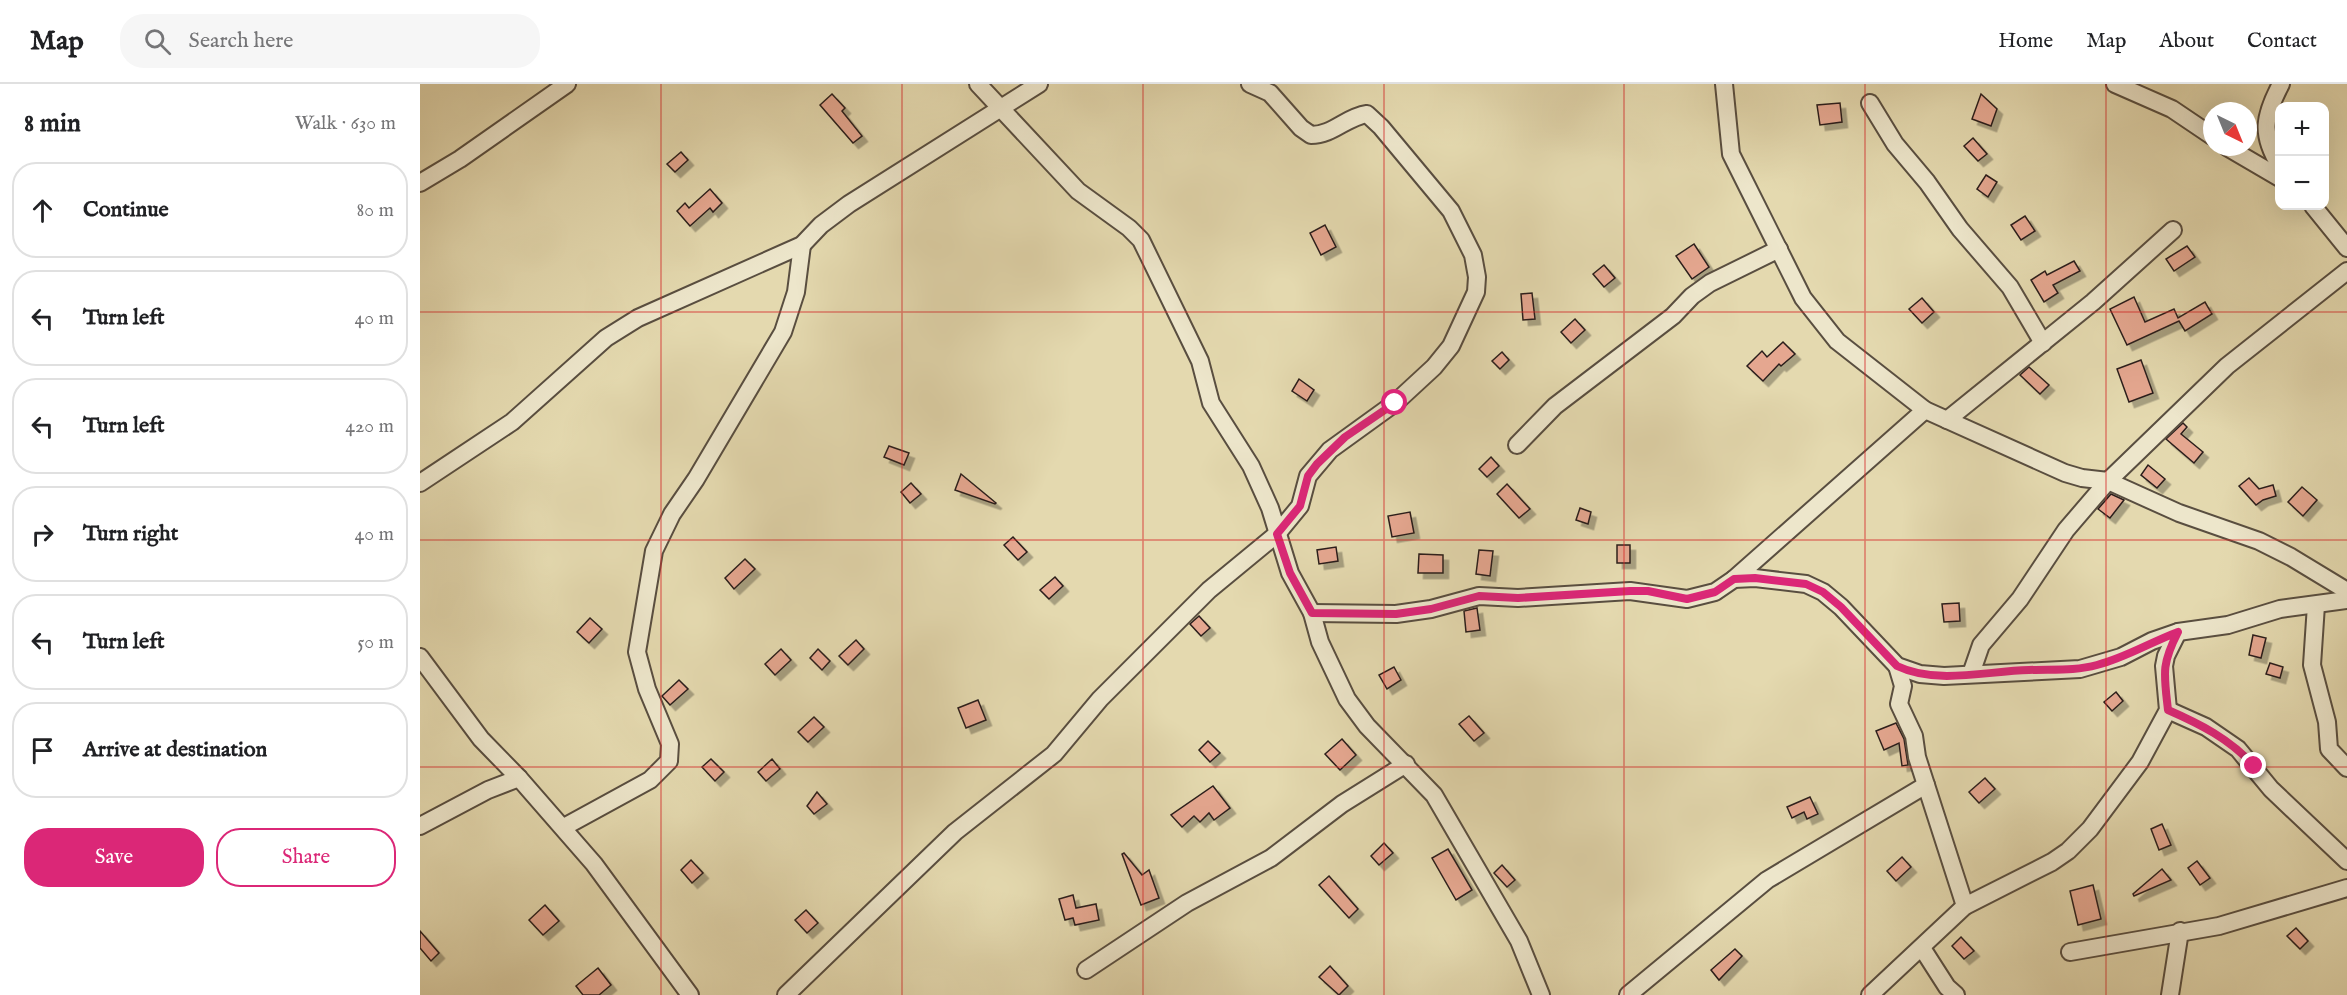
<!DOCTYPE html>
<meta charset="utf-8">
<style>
body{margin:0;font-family:"IM FELL English",serif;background:#f6f6f6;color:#202124}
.controls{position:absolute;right:18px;top:18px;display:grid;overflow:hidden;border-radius:12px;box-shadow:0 6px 24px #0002}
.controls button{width:54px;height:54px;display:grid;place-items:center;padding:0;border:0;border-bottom:2px solid #e0e0e0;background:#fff;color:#202124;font:30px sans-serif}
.compass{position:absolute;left:1783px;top:18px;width:54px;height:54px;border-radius:50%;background:#fff;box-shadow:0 6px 24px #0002;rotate:137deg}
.stop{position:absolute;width:18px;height:18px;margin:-14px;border:4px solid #db2777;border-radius:50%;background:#fff}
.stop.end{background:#db2777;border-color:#fff;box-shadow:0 2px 6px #0008}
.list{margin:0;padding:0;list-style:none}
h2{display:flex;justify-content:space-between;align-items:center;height:78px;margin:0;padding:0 24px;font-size:26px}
h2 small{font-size:20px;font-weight:400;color:#757577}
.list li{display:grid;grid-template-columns:39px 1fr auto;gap:18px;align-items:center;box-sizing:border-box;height:96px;margin:0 12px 12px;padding:0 12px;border:2px solid #e0e0e0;border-radius:24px}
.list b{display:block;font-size:22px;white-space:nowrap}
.list em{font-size:20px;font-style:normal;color:#757577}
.actions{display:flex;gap:12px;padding:18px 24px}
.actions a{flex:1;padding:14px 0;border:2px solid #db2777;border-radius:24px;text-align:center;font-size:21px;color:#db2777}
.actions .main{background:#db2777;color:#fff}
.icon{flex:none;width:33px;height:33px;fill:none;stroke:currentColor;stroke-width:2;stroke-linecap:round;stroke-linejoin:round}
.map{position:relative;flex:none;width:1927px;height:911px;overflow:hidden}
header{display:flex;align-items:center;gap:36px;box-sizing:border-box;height:84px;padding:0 30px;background:#fff;border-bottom:2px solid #e0e0e0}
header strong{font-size:28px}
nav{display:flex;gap:33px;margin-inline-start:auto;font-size:21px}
.search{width:420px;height:54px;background:#f6f6f6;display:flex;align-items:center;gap:15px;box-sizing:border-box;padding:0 21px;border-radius:24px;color:#757577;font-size:22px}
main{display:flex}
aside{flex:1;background:#fff}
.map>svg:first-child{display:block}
.building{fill:#e5a790;stroke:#2b1f1b;stroke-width:1.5;filter:url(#shadow)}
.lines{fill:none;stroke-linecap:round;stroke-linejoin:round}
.minor-casing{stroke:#594e40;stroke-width:20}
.minor{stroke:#ede6cb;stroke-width:16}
.route{stroke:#db2777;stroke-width:8}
.grid{fill:none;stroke:#d62828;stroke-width:1.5;stroke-opacity:0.55}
</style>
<header>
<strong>Map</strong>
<div class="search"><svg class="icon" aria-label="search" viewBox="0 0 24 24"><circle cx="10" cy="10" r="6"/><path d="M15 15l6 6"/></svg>Search here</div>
<nav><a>Home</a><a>Map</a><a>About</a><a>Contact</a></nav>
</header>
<main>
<aside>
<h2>8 min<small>Walk · 630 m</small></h2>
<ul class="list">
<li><svg class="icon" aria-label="ahead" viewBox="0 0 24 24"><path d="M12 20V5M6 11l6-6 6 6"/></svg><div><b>Continue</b></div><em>80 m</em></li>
<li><svg class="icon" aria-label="left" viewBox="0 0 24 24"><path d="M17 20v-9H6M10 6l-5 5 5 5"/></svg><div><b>Turn left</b></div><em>40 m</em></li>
<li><svg class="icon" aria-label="left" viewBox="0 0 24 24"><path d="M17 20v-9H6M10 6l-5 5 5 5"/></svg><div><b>Turn left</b></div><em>420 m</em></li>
<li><svg class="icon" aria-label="right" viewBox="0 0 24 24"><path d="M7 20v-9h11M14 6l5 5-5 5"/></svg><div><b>Turn right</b></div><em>40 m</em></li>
<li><svg class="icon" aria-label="left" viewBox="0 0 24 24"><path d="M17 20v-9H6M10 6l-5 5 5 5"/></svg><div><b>Turn left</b></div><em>50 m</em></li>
<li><svg class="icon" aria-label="arrive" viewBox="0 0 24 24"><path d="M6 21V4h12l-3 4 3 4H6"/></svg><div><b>Arrive at destination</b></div></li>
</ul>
<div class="actions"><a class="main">Save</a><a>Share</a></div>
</aside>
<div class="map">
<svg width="1927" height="911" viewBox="0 0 1927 911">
<defs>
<filter id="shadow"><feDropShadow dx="5.5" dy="5.5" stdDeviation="0" flood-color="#0004"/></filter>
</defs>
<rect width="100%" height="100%" fill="#e4d9af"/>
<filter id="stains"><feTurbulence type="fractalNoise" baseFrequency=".00333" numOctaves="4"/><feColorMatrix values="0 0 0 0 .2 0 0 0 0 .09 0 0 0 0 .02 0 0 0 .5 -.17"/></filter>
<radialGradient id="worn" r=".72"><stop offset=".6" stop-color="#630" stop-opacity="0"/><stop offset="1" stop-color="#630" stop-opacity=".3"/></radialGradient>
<!-- building -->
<g class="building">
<polygon points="412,10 425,24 422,27 442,52 433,59 400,21"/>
<polygon points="1561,10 1577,25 1571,42 1552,35"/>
<polygon points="1420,19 1422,38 1400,41 1397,21"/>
<polygon points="1553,54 1567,70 1558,77 1544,62"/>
<polygon points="261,68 268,76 255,88 247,80"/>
<polygon points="1566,91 1577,98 1568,113 1557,105"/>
<polygon points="290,105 302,119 293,128 290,124 270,142 257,127 265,119 269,124"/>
<polygon points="1605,132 1615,147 1601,156 1591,141"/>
<polygon points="905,141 916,163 901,171 890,149"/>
<polygon points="1274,160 1289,183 1272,195 1256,172"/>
<polygon points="1767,162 1775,173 1754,187 1746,175"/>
<polygon points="1654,177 1660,187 1633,201 1638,209 1624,218 1611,196 1625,187 1627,191"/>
<polygon points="1184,181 1195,194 1184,203 1173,190"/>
<polygon points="1112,209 1115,235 1103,236 1101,210"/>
<polygon points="1714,213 1725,238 1754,225 1758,234 1785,218 1792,230 1765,247 1759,237 1707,261 1690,225"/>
<polygon points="1502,214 1514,228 1502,239 1489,225"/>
<polygon points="1155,235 1165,246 1151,259 1141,248"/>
<polygon points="1363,258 1375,270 1361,282 1359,280 1343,297 1327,282 1342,267 1347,273"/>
<polygon points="1082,268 1089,276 1080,285 1072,277"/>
<polygon points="1721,276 1733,309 1709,318 1697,285"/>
<polygon points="1609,283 1629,301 1620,310 1600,291"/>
<polygon points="879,295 894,306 887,317 872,307"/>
<polygon points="1763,339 1767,343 1761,350 1783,368 1774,379 1746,355"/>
<polygon points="469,362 489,369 484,381 464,373"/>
<polygon points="1071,373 1079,382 1067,393 1059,385"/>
<polygon points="1728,381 1745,395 1737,404 1721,391"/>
<polygon points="541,390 576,419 575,420 535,406"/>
<polygon points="1829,394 1839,405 1853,401 1856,412 1843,416 1836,421 1819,402"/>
<polygon points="491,399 501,410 490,419 481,408"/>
<polygon points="1087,400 1110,425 1099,434 1077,410"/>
<polygon points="1882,403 1897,416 1883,432 1868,418"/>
<polygon points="1691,410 1704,416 1690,434 1678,425"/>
<polygon points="1160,424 1171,428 1168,440 1156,436"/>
<polygon points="990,428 994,449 972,453 968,432"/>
<polygon points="593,453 607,468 598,476 584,461"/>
<rect x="1197" y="461" width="13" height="18"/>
<polygon points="916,463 918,477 899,480 897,466"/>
<polygon points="1059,466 1073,467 1070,492 1056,490"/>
<polygon points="999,470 1023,471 1023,489 998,489"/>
<polygon points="325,475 335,485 314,505 305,494"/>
<polygon points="635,493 643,502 629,515 620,506"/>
<polygon points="1539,519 1540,537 1524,538 1522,520"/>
<polygon points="1057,524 1060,546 1046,548 1044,527"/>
<polygon points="779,532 790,544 781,552 770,540"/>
<polygon points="170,534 182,545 169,559 157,548"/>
<polygon points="1833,551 1846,554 1841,574 1829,571"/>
<polygon points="436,556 444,565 428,581 419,572"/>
<polygon points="361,565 371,576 355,591 345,580"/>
<polygon points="398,565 410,577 402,586 390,574"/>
<polygon points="1850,579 1863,583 1860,594 1846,590"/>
<polygon points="974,583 981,596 967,605 959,591"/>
<polygon points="259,596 268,605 250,621 242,612"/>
<polygon points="1696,608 1703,617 1692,627 1684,618"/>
<polygon points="558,616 566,636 546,644 538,624"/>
<polygon points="1049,632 1064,649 1054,657 1039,640"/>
<polygon points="394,633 404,643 388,658 378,648"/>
<polygon points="1476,639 1484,655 1488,681 1482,682 1479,659 1464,666 1456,647"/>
<polygon points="922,655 936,671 920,686 905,670"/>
<polygon points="788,657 800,669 790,678 779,666"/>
<polygon points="291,675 304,688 295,697 282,683"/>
<polygon points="352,675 360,685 346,697 338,688"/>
<polygon points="1565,694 1575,705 1559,719 1549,708"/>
<polygon points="793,702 810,724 794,736 789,729 780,738 774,732 762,743 751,731"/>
<polygon points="397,708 407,720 394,730 387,722"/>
<polygon points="1390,713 1398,730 1387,735 1384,728 1372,734 1367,723"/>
<polygon points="1742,740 1751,761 1739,766 1731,745"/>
<polygon points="964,759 973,769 959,781 951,772"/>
<polygon points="1028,765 1052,806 1036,816 1012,774"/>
<polygon points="704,769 722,791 729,786 739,814 721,821 702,770"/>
<polygon points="1482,773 1491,783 1476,797 1467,787"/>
<polygon points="271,776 283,789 272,799 261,786"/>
<polygon points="1777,777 1790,794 1780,801 1768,784"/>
<polygon points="1082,781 1095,796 1087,803 1074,789"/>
<polygon points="1742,785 1751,796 1714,812 1713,810"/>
<polygon points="909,792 938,825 929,834 899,801"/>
<polygon points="1673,801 1681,835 1658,841 1650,807"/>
<polygon points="653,811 656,824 676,820 679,836 655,841 653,834 645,836 639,815"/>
<polygon points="125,821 139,837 123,851 109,836"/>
<polygon points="386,826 398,839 387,849 375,836"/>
<polygon points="1876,844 1888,857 1880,865 1867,852"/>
<polygon points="0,847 19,869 11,877 0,864"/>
<polygon points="1541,853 1554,867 1544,875 1532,862"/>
<polygon points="1315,865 1322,872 1299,896 1291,886"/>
<polygon points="910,882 928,902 919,911 899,893"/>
<polygon points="178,884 191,901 179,911 163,911 156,902"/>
</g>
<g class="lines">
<defs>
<g id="minor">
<polyline points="558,0 658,107 709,144 721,156 780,277 791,319 831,382 850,424 870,489 892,529 900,558 927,615 947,642 1014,711 1099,857 1121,911"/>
<polyline points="1304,0 1311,70 1383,214 1417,257 1505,326 1645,389 1662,394 1688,397 1759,429 1839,457 1871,473 1927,507"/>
<polyline points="1695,0 1752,25 1792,52"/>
<polyline points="1450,19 1475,60 1507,98 1540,145 1590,203 1623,259"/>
<polyline points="1807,63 1860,94"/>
<path d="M1860,82c-20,-32 -16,-50 1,-82"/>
<polyline points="0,99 40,75 147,0"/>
<polyline points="1893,122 1927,164"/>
<polyline points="1527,336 1673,218 1753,146"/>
<polyline points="1097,361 1135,322 1253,232 1272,212 1290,199 1359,165"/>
<polyline points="0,399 92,338 186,254 218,234 382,161 401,141 429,120 619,0"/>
<polyline points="1314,495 1505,326"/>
<polyline points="1896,521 1892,581 1907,638 1909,665 1927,684"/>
<polyline points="892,529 976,530 1011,525 1059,512 1098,514 1210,507 1267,515 1295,508 1314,495 1335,494 1386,500 1403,508 1421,523 1477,582 1500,590 1524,592 1660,585 1701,573 1732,557 1758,548 1808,541 1860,525 1927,516"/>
<polyline points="0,573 61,655 99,694 174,780 270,911"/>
<polyline points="1477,582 1483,602 1479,620 1494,652 1497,673 1545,822"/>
<polyline points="1551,590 1561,561 1600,515 1646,446 1688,397 1807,282 1927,187"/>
<polyline points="1748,626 1786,643 1818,665 1851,705 1927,777"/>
<polyline points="0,742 68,706 99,694"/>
<polyline points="144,743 230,696 249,677 250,660 227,605 217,568 234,467 252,430 276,395 363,248 376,208 382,161"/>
<polyline points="1502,864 1527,903 1536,911"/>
<polyline points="1650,868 1799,842 1927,804"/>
<polyline points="666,886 767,819 851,774 922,720 986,680"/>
<path d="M366,911l169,-163 99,-78 46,-55 109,-109 68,-56 23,-28 8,-30 22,-26 65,-47 39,-36 17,-21 25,-54 1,-15 -4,-22 -22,-44 -70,-84 -14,-13c-21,3 -34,21 -56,21l-10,-7 -31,-35 -20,-9"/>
<polyline points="1208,911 1347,796 1506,701"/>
<polyline points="1450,911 1545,822 1632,778 1648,767 1670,745 1720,678 1748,626 1744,582 1746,572 1758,548"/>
<polyline points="1750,911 1760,847"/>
</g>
</defs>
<!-- minor casing -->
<use href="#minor" class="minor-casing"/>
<!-- minor -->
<use href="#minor" class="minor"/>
</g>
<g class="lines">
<!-- route -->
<path class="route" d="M975,319l-50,34 -28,27 -9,12 -8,30 -23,28 13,39 22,40 84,1 35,-5 48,-13 39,2 112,-7h18l39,8 28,-7 19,-13 21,-1 51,6 17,8 18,15 56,59c40,19 89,5 132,4 23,-1 46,1 68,-5 28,-7 54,-23 81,-33 -17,33 -14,42 -10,78 32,14 62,29 86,56"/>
</g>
<!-- grid -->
<path class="grid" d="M241,0v911M482,0v911M723,0v911M964,0v911M1204,0v911M1445,0v911M1686,0v911M0,228h1927M0,456h1927M0,683h1927"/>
<rect width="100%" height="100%" filter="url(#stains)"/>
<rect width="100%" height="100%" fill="url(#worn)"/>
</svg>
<div class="controls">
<button>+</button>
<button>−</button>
</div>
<svg class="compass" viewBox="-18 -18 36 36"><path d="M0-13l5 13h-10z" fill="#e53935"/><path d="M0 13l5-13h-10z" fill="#757577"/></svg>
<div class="stop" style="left:975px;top:319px"></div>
<div class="stop end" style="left:1834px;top:682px"></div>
</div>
</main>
